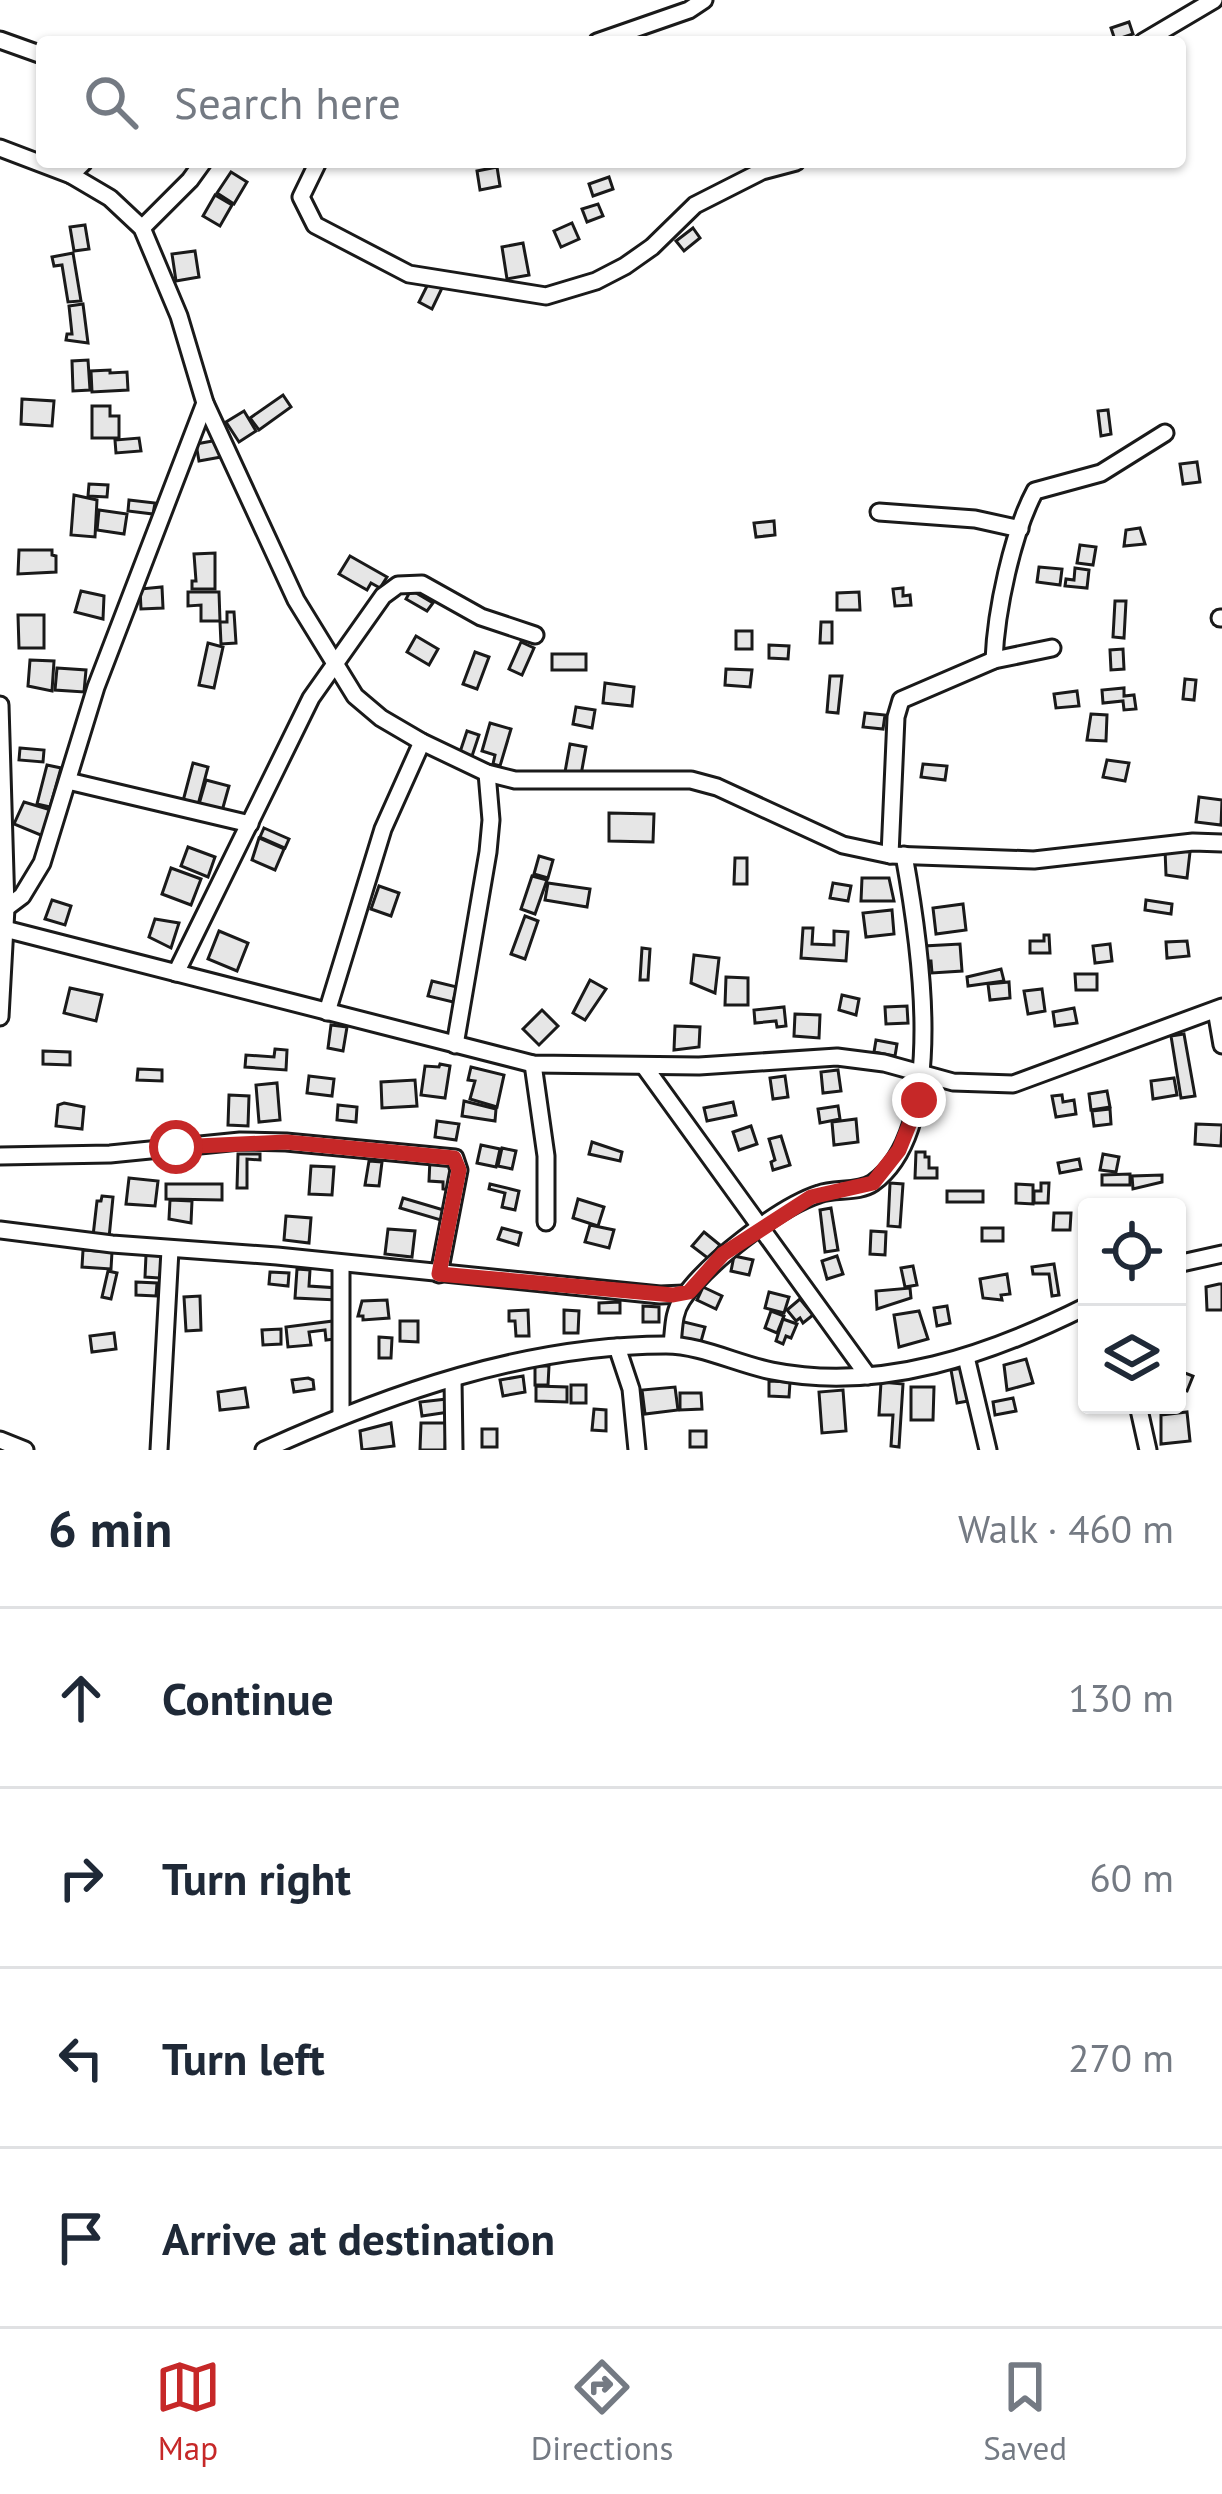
<!DOCTYPE html>
<meta charset="utf-8">
<style>
body{margin:0;font-family:"PT Sans",sans-serif;background:#f6f6f7;color:#1f2937}
.controls{position:absolute;right:36px;bottom:36px;display:grid;overflow:hidden;border-radius:12px;box-shadow:0 3px 9px #0004}
.controls button{width:108px;height:108px;display:grid;place-items:center;padding:0;border:0;border-bottom:3px solid #e0e1e3;background:#fff;color:#1f2937;font:60px sans-serif}
.stop{position:absolute;width:36px;height:36px;margin:-27px;border:9px solid #c62828;border-radius:50%;background:#fff}
.stop.end{background:#c62828;border-color:#fff;box-shadow:0 3px 12px #0008}
.list{margin:0;padding:0;list-style:none}
h2{display:flex;justify-content:space-between;align-items:center;height:156px;margin:0;padding:0 48px;font-size:51px}
h2 small{font-size:39px;font-weight:400;color:#747a83}
.list li{display:grid;grid-template-columns:78px 1fr auto;gap:36px;align-items:center;box-sizing:border-box;height:180px;padding:0 48px;border-top:3px solid #e0e1e3}
.list b{display:block;font-size:45px;white-space:nowrap}
.list em{font-size:39px;font-style:normal;color:#747a83}
.icon{flex:none;width:66px;height:66px;fill:none;stroke:currentColor;stroke-width:2;stroke-linecap:round;stroke-linejoin:round}
.map{position:relative;flex:none;width:1222px;height:1450px;overflow:hidden}
.search{position:absolute;background:#fff;box-shadow:0 3px 9px #0004;left:36px;right:36px;top:36px;height:132px;display:flex;align-items:center;gap:30px;box-sizing:border-box;padding:0 42px;border-radius:12px;color:#747a83;font-size:45px}
.sheet{height:876px;background:#fff}
nav{display:flex;justify-content:space-around;align-items:center;box-sizing:border-box;height:168px;border-top:3px solid #e0e1e3;background:#fff;font-size:33px;color:#747a83}
nav a{display:grid;justify-items:center;gap:6px}
nav .on{color:#c62828}
.map>svg:first-child{display:block}
.building{fill:#e6e6e6;stroke:#1a1a1a;stroke-width:3}
.lines{fill:none;stroke-linecap:round;stroke-linejoin:round}
.minor-casing{stroke:#1a1a1a;stroke-width:21}
.minor{stroke:#fff;stroke-width:15}
.route{stroke:#c62828;stroke-width:15}
</style>
<div class="map">
<svg width="1222" height="1450" viewBox="0 0 1222 1450">
<rect width="100%" height="100%" fill="#fff"/>
<!-- building -->
<g class="building">
<polygon points="1129,22 1133,34 1115,40 1111,28"/>
<polygon points="497,167 500,186 480,190 477,171"/>
<polygon points="231,172 247,182 234,204 217,193"/>
<polygon points="609,177 613,189 593,196 589,184"/>
<polygon points="215,195 232,205 220,226 203,216"/>
<polygon points="598,204 603,216 587,222 582,209"/>
<polygon points="572,223 579,239 561,247 554,231"/>
<polygon points="85,225 89,249 74,251 70,227"/>
<polygon points="693,228 700,238 684,251 676,241"/>
<polygon points="523,243 529,275 507,279 502,247"/>
<polygon points="195,251 199,277 176,281 172,254"/>
<polygon points="73,253 81,301 68,302 62,265 54,266 52,257"/>
<polygon points="430,280 443,286 432,309 419,302"/>
<polygon points="83,304 88,343 66,340 67,334 72,334 69,306"/>
<polygon points="88,360 90,390 73,391 72,361"/>
<polygon points="110,370 110,373 127,372 128,390 92,392 91,371"/>
<polygon points="283,395 291,407 259,430 250,418"/>
<polygon points="22,399 54,401 52,426 21,424"/>
<polygon points="92,406 110,406 110,416 119,416 119,438 92,438"/>
<polygon points="1108,410 1111,434 1101,436 1098,411"/>
<polygon points="244,411 256,431 239,442 226,422"/>
<polygon points="139,438 141,451 116,453 115,440"/>
<polygon points="218,440 221,457 199,461 196,444"/>
<polygon points="1197,462 1200,482 1183,484 1180,464"/>
<polygon points="89,484 108,485 107,497 88,496"/>
<polygon points="74,495 97,500 95,537 71,535"/>
<polygon points="129,500 155,503 153,514 128,511"/>
<polygon points="99,510 127,514 124,534 97,530"/>
<polygon points="774,521 775,535 756,537 754,523"/>
<polygon points="1140,528 1145,544 1124,546 1126,530"/>
<polygon points="1080,545 1096,547 1093,565 1077,563"/>
<polygon points="19,550 52,550 52,555 56,556 56,572 18,574"/>
<polygon points="215,553 215,589 192,589 192,581 196,581 194,554"/>
<polygon points="350,556 387,577 380,588 371,583 367,590 339,574"/>
<polygon points="1039,567 1062,569 1060,585 1037,582"/>
<polygon points="1075,568 1089,570 1087,588 1065,586 1066,579 1074,580"/>
<polygon points="162,587 163,608 141,609 140,589"/>
<polygon points="903,588 903,596 910,595 911,605 895,606 893,589"/>
<polygon points="411,590 433,603 427,611 406,599"/>
<polygon points="81,591 104,596 103,619 75,612"/>
<polygon points="188,592 219,592 220,621 201,621 201,605 188,606"/>
<polygon points="859,592 860,610 837,610 837,593"/>
<polygon points="1115,601 1126,601 1124,638 1113,637"/>
<polygon points="227,612 234,612 236,643 221,644 220,622 227,622"/>
<polygon points="18,615 44,615 44,648 19,648"/>
<polygon points="821,622 832,622 832,643 820,643"/>
<rect x="736" y="631" width="16" height="18"/>
<polygon points="416,636 438,649 429,665 407,652"/>
<polygon points="521,642 534,648 522,675 509,669"/>
<polygon points="208,643 223,647 214,688 199,685"/>
<polygon points="769,645 789,646 788,659 769,658"/>
<polygon points="1123,649 1124,669 1111,670 1110,650"/>
<polygon points="475,652 489,657 477,689 463,684"/>
<rect x="552" y="654" width="34" height="16"/>
<polygon points="30,660 54,661 52,691 28,686"/>
<polygon points="57,668 86,670 84,692 55,690"/>
<polygon points="726,669 752,670 750,687 725,685"/>
<polygon points="830,676 842,676 838,713 827,712"/>
<polygon points="1185,679 1196,680 1194,700 1183,699"/>
<polygon points="605,683 634,687 632,706 603,703"/>
<polygon points="1124,688 1124,696 1134,695 1136,709 1124,710 1123,701 1103,703 1102,690"/>
<polygon points="1077,691 1079,706 1056,708 1054,694"/>
<polygon points="576,707 595,710 592,728 573,724"/>
<polygon points="865,713 885,715 883,729 863,727"/>
<polygon points="1091,714 1107,715 1106,741 1087,740"/>
<polygon points="490,723 511,729 500,766 493,764 495,755 482,751"/>
<polygon points="467,731 479,735 472,756 460,752"/>
<polygon points="570,744 586,747 581,775 565,772"/>
<polygon points="20,748 44,750 43,762 19,760"/>
<polygon points="1107,760 1129,763 1125,781 1103,777"/>
<polygon points="193,763 208,767 198,805 183,801"/>
<polygon points="923,764 947,766 945,780 921,777"/>
<polygon points="47,765 61,768 50,807 37,804"/>
<polygon points="206,780 229,786 222,811 199,804"/>
<polygon points="1199,797 1222,800 1221,825 1196,822"/>
<polygon points="24,802 51,810 43,836 14,824"/>
<polygon points="609,813 654,814 653,842 609,841"/>
<polygon points="264,828 289,839 285,848 260,837"/>
<polygon points="259,838 284,849 275,870 252,860"/>
<polygon points="188,847 215,857 208,877 181,866"/>
<polygon points="1165,849 1190,852 1187,878 1166,875"/>
<polygon points="539,856 553,860 548,878 534,874"/>
<polygon points="735,858 747,858 747,884 734,884"/>
<polygon points="171,868 201,879 191,905 162,894"/>
<polygon points="532,876 547,880 535,914 521,909"/>
<polygon points="862,878 889,878 894,901 861,901"/>
<polygon points="548,883 590,889 587,907 545,900"/>
<polygon points="833,883 851,886 848,901 830,898"/>
<polygon points="379,886 399,893 391,916 371,909"/>
<polygon points="52,900 71,906 65,925 45,919"/>
<polygon points="1146,900 1172,904 1171,914 1145,910"/>
<polygon points="963,904 966,930 936,934 933,908"/>
<polygon points="892,910 894,934 866,937 863,913"/>
<polygon points="525,916 538,921 525,959 511,954"/>
<polygon points="155,919 179,923 171,948 149,937"/>
<polygon points="803,928 813,928 812,944 834,945 834,931 848,932 846,961 801,958"/>
<polygon points="219,931 248,943 237,971 208,959"/>
<polygon points="1044,935 1049,935 1050,953 1030,953 1030,941 1044,941"/>
<polygon points="1187,941 1189,956 1167,958 1166,942"/>
<polygon points="960,944 962,971 932,973 931,961 924,961 924,946"/>
<polygon points="1110,944 1112,961 1095,963 1093,946"/>
<polygon points="642,948 650,949 648,980 640,980"/>
<polygon points="694,955 719,958 715,993 691,983"/>
<polygon points="1001,969 1004,981 968,986 967,977"/>
<polygon points="1075,974 1097,974 1097,990 1076,990"/>
<polygon points="726,977 748,978 748,1005 725,1005"/>
<polygon points="590,980 606,989 585,1020 573,1013"/>
<polygon points="432,981 457,987 453,1002 428,996"/>
<polygon points="1009,982 1010,998 990,1000 988,984"/>
<polygon points="70,988 102,995 96,1021 64,1013"/>
<polygon points="1042,989 1045,1011 1028,1014 1024,991"/>
<polygon points="842,995 859,999 856,1015 839,1010"/>
<polygon points="907,1006 908,1023 886,1024 885,1007"/>
<polygon points="784,1007 786,1026 777,1027 776,1021 755,1023 754,1010"/>
<polygon points="1074,1008 1077,1023 1055,1026 1053,1012"/>
<polygon points="542,1010 558,1026 539,1045 523,1029"/>
<polygon points="795,1014 820,1015 819,1038 794,1036"/>
<polygon points="331,1025 347,1027 343,1051 328,1048"/>
<polygon points="675,1026 700,1027 699,1047 674,1050"/>
<polygon points="1184,1034 1195,1096 1181,1098 1171,1036"/>
<polygon points="876,1040 897,1044 895,1056 874,1052"/>
<polygon points="275,1049 287,1050 286,1070 245,1067 246,1055 274,1057"/>
<polygon points="43,1051 70,1052 70,1065 43,1064"/>
<polygon points="440,1064 450,1066 445,1098 421,1095 425,1066 439,1067"/>
<polygon points="471,1067 504,1075 497,1107 470,1099 475,1081 468,1080"/>
<polygon points="138,1069 162,1070 162,1081 137,1080"/>
<polygon points="838,1070 841,1091 823,1093 821,1072"/>
<polygon points="309,1076 334,1079 332,1096 307,1093"/>
<polygon points="785,1076 788,1097 773,1099 770,1078"/>
<polygon points="1174,1078 1177,1095 1153,1099 1151,1081"/>
<polygon points="415,1080 417,1106 382,1108 381,1082"/>
<polygon points="277,1083 280,1120 259,1122 256,1085"/>
<polygon points="1107,1091 1110,1107 1091,1110 1089,1094"/>
<polygon points="229,1095 249,1096 248,1126 228,1125"/>
<polygon points="1062,1095 1063,1102 1074,1100 1076,1114 1056,1117 1052,1096"/>
<polygon points="464,1101 496,1109 495,1121 462,1116"/>
<polygon points="733,1102 736,1115 707,1121 704,1108"/>
<polygon points="64,1103 84,1107 82,1129 56,1126 58,1105"/>
<polygon points="338,1105 357,1107 356,1122 337,1120"/>
<polygon points="838,1106 840,1119 820,1123 818,1109"/>
<polygon points="1110,1109 1111,1124 1094,1126 1092,1111"/>
<polygon points="856,1119 858,1142 834,1145 832,1122"/>
<polygon points="437,1121 459,1124 456,1140 435,1137"/>
<polygon points="1196,1124 1222,1125 1221,1146 1195,1144"/>
<polygon points="751,1126 757,1144 739,1150 733,1132"/>
<polygon points="781,1136 790,1165 773,1170 771,1162 775,1160 769,1139"/>
<polygon points="592,1142 622,1152 620,1161 589,1154"/>
<polygon points="481,1145 500,1149 496,1167 477,1163"/>
<polygon points="502,1148 516,1151 512,1169 498,1166"/>
<polygon points="916,1152 925,1152 925,1157 929,1157 929,1168 937,1168 937,1178 915,1178"/>
<polygon points="238,1154 260,1154 260,1160 247,1159 247,1188 237,1188"/>
<polygon points="1103,1154 1119,1157 1116,1172 1100,1170"/>
<polygon points="430,1159 453,1161 451,1190 443,1189 443,1182 429,1181"/>
<polygon points="1079,1159 1081,1169 1060,1173 1058,1163"/>
<polygon points="369,1161 382,1162 379,1186 365,1185"/>
<polygon points="311,1166 334,1167 332,1195 309,1194"/>
<polygon points="1130,1174 1130,1185 1102,1185 1102,1175"/>
<polygon points="1162,1175 1162,1182 1133,1189 1132,1176"/>
<polygon points="129,1178 158,1181 155,1206 126,1204"/>
<polygon points="890,1183 903,1184 900,1227 888,1226"/>
<polygon points="1041,1183 1049,1183 1048,1203 1034,1203 1034,1191 1041,1191"/>
<polygon points="166,1184 222,1184 222,1200 166,1199"/>
<polygon points="490,1184 519,1191 515,1210 502,1207 505,1193 489,1189"/>
<polygon points="1016,1184 1033,1185 1033,1204 1016,1203"/>
<rect x="947" y="1191" width="36" height="11"/>
<polygon points="102,1196 113,1197 109,1238 93,1236 97,1201 101,1201"/>
<polygon points="403,1198 447,1211 444,1221 400,1208"/>
<polygon points="578,1199 604,1207 598,1226 573,1218"/>
<polygon points="170,1200 192,1201 191,1223 169,1219"/>
<polygon points="831,1208 838,1250 825,1252 820,1210"/>
<polygon points="1054,1213 1071,1213 1070,1230 1053,1230"/>
<polygon points="286,1216 311,1218 309,1243 284,1240"/>
<polygon points="590,1225 614,1230 609,1248 585,1242"/>
<polygon points="502,1228 521,1233 518,1245 498,1239"/>
<rect x="982" y="1228" width="21" height="13"/>
<polygon points="388,1229 415,1231 412,1257 385,1254"/>
<polygon points="871,1231 886,1232 885,1255 870,1254"/>
<polygon points="704,1232 720,1245 709,1259 692,1246"/>
<polygon points="83,1250 112,1252 111,1269 82,1267"/>
<polygon points="146,1255 164,1256 159,1278 145,1277"/>
<polygon points="734,1256 753,1260 749,1275 731,1271"/>
<polygon points="837,1256 843,1274 827,1279 822,1261"/>
<polygon points="1054,1264 1059,1295 1052,1296 1049,1274 1033,1274 1032,1267"/>
<polygon points="913,1266 917,1285 905,1287 901,1268"/>
<polygon points="297,1269 310,1270 309,1286 338,1288 337,1300 295,1298"/>
<polygon points="108,1271 117,1273 111,1299 102,1297"/>
<polygon points="270,1272 289,1273 288,1286 269,1284"/>
<polygon points="1007,1274 1010,1294 1001,1295 1002,1300 983,1298 980,1279"/>
<polygon points="136,1282 157,1283 156,1296 136,1295"/>
<polygon points="1219,1284 1222,1284 1222,1310 1207,1310 1206,1287"/>
<polygon points="703,1287 722,1296 716,1309 697,1300"/>
<polygon points="910,1288 911,1298 877,1309 876,1291"/>
<polygon points="769,1292 789,1297 784,1313 765,1308"/>
<polygon points="200,1296 201,1330 186,1331 184,1297"/>
<polygon points="800,1299 813,1315 803,1323 800,1318 796,1321 787,1310"/>
<polygon points="387,1300 389,1318 363,1320 363,1316 358,1316 362,1301"/>
<polygon points="620,1302 620,1313 599,1313 599,1303"/>
<polygon points="643,1306 659,1307 659,1322 643,1322"/>
<polygon points="947,1306 950,1323 937,1326 934,1308"/>
<polygon points="528,1310 529,1336 516,1336 515,1321 509,1321 509,1311"/>
<polygon points="564,1310 579,1311 578,1333 564,1333"/>
<polygon points="771,1311 784,1316 777,1333 765,1328"/>
<polygon points="919,1311 928,1339 899,1347 894,1315"/>
<polygon points="783,1319 797,1324 791,1338 786,1336 783,1344 776,1341"/>
<polygon points="333,1321 335,1339 326,1340 325,1330 309,1332 311,1345 288,1347 286,1327"/>
<polygon points="400,1321 418,1321 418,1342 400,1341"/>
<polygon points="680,1321 705,1327 700,1345 675,1339"/>
<polygon points="281,1329 281,1344 263,1345 262,1330"/>
<polygon points="114,1333 116,1349 92,1352 90,1336"/>
<polygon points="379,1337 392,1338 391,1358 379,1358"/>
<polygon points="1026,1359 1033,1383 1007,1390 1004,1365"/>
<polygon points="535,1366 549,1366 548,1385 535,1385"/>
<polygon points="962,1368 968,1401 957,1403 951,1370"/>
<polygon points="1177,1370 1193,1376 1187,1391 1177,1388"/>
<polygon points="523,1376 525,1392 503,1396 500,1380"/>
<polygon points="308,1378 313,1380 314,1389 294,1392 292,1380"/>
<polygon points="769,1381 790,1382 789,1397 769,1396"/>
<polygon points="881,1382 903,1384 899,1447 891,1446 893,1415 879,1415"/>
<rect x="571" y="1385" width="15" height="18"/>
<polygon points="536,1386 567,1387 567,1402 536,1401"/>
<polygon points="675,1387 678,1410 645,1414 642,1390"/>
<polygon points="911,1387 934,1387 933,1420 911,1420"/>
<polygon points="245,1388 248,1407 220,1410 218,1392"/>
<polygon points="843,1390 846,1431 822,1433 819,1392"/>
<polygon points="680,1393 701,1393 702,1409 680,1410"/>
<polygon points="1013,1398 1016,1411 995,1415 993,1402"/>
<polygon points="447,1399 449,1412 422,1416 420,1402"/>
<polygon points="594,1409 606,1410 606,1431 592,1430"/>
<polygon points="1187,1412 1190,1441 1161,1444 1161,1415"/>
<polygon points="391,1423 394,1446 362,1450 360,1431"/>
<polygon points="421,1423 446,1423 445,1450 420,1450"/>
<rect x="482" y="1429" width="15" height="18"/>
<rect x="690" y="1431" width="16" height="16"/>
</g>
<g class="lines">
<defs>
<g id="minor">
<polyline points="0,40 42,55"/>
<polyline points="597,42 689,10 704,0"/>
<polyline points="1143,42 1214,0"/>
<polyline points="0,148 71,175 110,198 142,228 179,316 205,403 296,600 355,696 381,718 422,742 487,773 515,780 691,780 717,787 843,845 890,855 1034,860 1193,842 1222,843"/>
<polyline points="318,162 301,197 315,225 409,274 546,296 596,281 625,266 652,247 695,205 762,171 796,162"/>
<polyline points="71,175 84,162"/>
<polyline points="142,228 190,180 203,162"/>
<polyline points="879,512 975,519 1020,529"/>
<polyline points="1220,618 1222,618"/>
<path d="M994,660c2,-49 18,-126 41,-169l66,-18 64,-40"/>
<polyline points="0,705 6,908 0,1017"/>
<polyline points="68,781 250,824"/>
<polyline points="890,855 896,717 901,700 994,660 1052,648"/>
<polyline points="6,908 22,896 42,863 96,687 205,403"/>
<polyline points="5,929 533,1064 699,1066 837,1057 884,1063 953,1082 1013,1084 1222,1007"/>
<polyline points="176,973 311,698 383,596 398,585 422,584 481,617 535,635"/>
<polyline points="1216,1010 1222,1045"/>
<polyline points="327,1012 383,829 422,742"/>
<polyline points="455,1045 488,852 491,820 487,773"/>
<polyline points="533,1064 546,1156 546,1222"/>
<polyline points="644,1066 868,1376"/>
<polyline points="0,1156 110,1154 240,1141 286,1142 455,1158 459,1170 439,1274"/>
<polyline points="0,1230 112,1244 277,1256 660,1295 684,1294"/>
<polyline points="341,1264 341,1416"/>
<polyline points="1177,1264 1222,1254"/>
<path d="M672,1344c2,-15 1,-31 10,-44 22,-35 97,-93 137,-106 16,-6 40,-1 54,-11 77,-56 46,-245 31,-328"/>
<polyline points="617,1347 631,1389 637,1450"/>
<polyline points="966,1357 988,1450"/>
<polyline points="453,1379 454,1450"/>
<polyline points="1138,1405 1148,1450"/>
<polyline points="0,1440 25,1450"/>
<polyline points="159,1450 170,1250"/>
<path d="M264,1450c126,-57 262,-105 402,-105 35,0 71,19 106,26 109,22 219,-17 315,-65"/>
</g>
</defs>
<!-- minor casing -->
<use href="#minor" class="minor-casing"/>
<!-- minor -->
<use href="#minor" class="minor"/>
</g>
<g class="lines">
<!-- route -->
<polyline class="route" points="176,1147 286,1142 454,1158 459,1170 439,1274 673,1295 689,1292 723,1254 811,1197 873,1183 899,1150 919,1100"/>
</g>
</svg>
<div class="controls">
<button><svg class="icon" aria-label="locate" viewBox="0 0 24 24"><circle cx="12" cy="12" r="6"/><path d="M12 2v4M12 18v4M2 12h4M18 12h4"/></svg></button>
<button><svg class="icon" aria-label="layers" viewBox="0 0 24 24"><path d="M12 4l9 5-9 5-9-5zM3 14l9 5 9-5"/></svg></button>
</div>
<div class="stop" style="left:176px;top:1147px"></div>
<div class="stop end" style="left:919px;top:1100px"></div>
<div class="search"><svg class="icon" aria-label="search" viewBox="0 0 24 24"><circle cx="10" cy="10" r="6"/><path d="M15 15l6 6"/></svg>Search here</div>
</div>
<section class="sheet">
<h2>6 min<small>Walk · 460 m</small></h2>
<ul class="list">
<li><svg class="icon" aria-label="ahead" viewBox="0 0 24 24"><path d="M12 20V5M6 11l6-6 6 6"/></svg><div><b>Continue</b></div><em>130 m</em></li>
<li><svg class="icon" aria-label="right" viewBox="0 0 24 24"><path d="M7 20v-9h11M14 6l5 5-5 5"/></svg><div><b>Turn right</b></div><em>60 m</em></li>
<li><svg class="icon" aria-label="left" viewBox="0 0 24 24"><path d="M17 20v-9H6M10 6l-5 5 5 5"/></svg><div><b>Turn left</b></div><em>270 m</em></li>
<li><svg class="icon" aria-label="arrive" viewBox="0 0 24 24"><path d="M6 21V4h12l-3 4 3 4H6"/></svg><div><b>Arrive at destination</b></div></li>
</ul>
</section>
<nav>
<a class="on"><svg class="icon" aria-label="map" viewBox="0 0 24 24"><path d="M3 6l6-2 6 2 6-2v14l-6 2-6-2-6 2zM9 4v14M15 6v14"/></svg>Map</a>
<a><svg class="icon" aria-label="directions" viewBox="0 0 24 24"><path d="M12 3l9 9-9 9-9-9zM9 14v-3h6M13 9l2 2-2 2"/></svg>Directions</a>
<a><svg class="icon" aria-label="saved" viewBox="0 0 24 24"><path d="M7 4h10v16l-5-4-5 4z"/></svg>Saved</a>
</nav>
